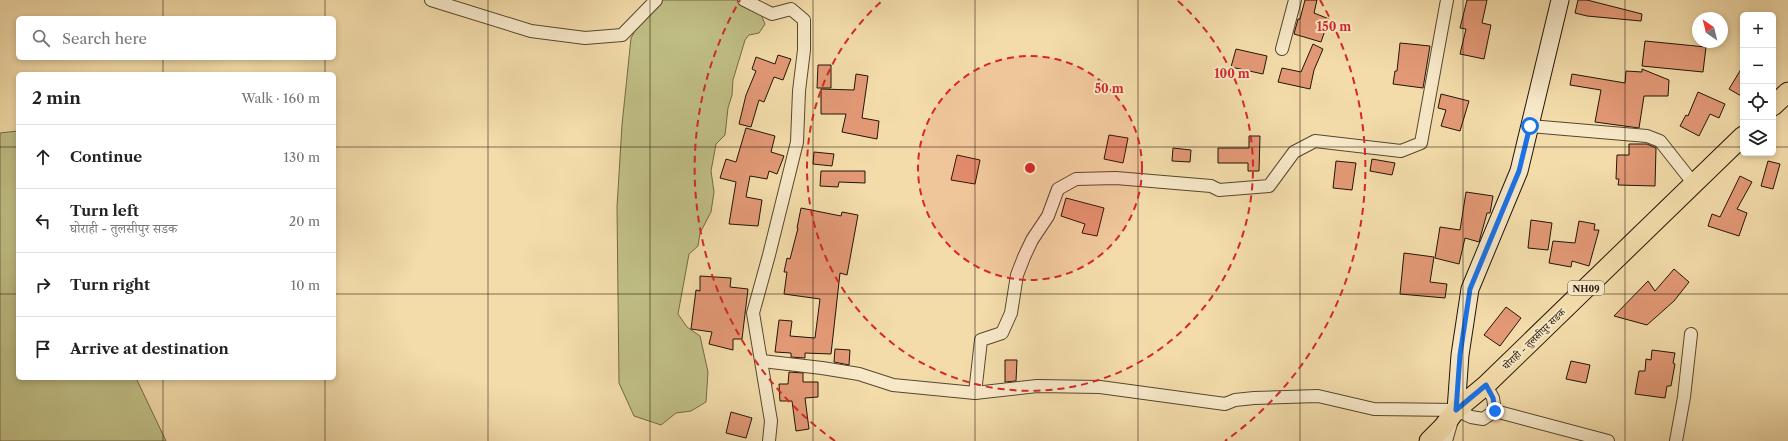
<!DOCTYPE html>
<meta charset="utf-8">
<style>
body{margin:0;font-family:"Libre Caslon Text","Noto Serif Devanagari",serif;background:#f6f6f6;color:#222}
.controls{position:absolute;right:12px;top:12px;display:grid;overflow:hidden;border-radius:6px;box-shadow:0 2px 6px #0003}
.controls button{width:36px;height:36px;display:grid;place-items:center;padding:0;border:0;border-bottom:1px solid #e0e0e0;background:#fff;color:#222;font:20px sans-serif}
.compass{position:absolute;left:1692px;top:12px;width:36px;height:36px;border-radius:50%;background:#fff;box-shadow:0 2px 6px #0003;rotate:325deg}
.stop{position:absolute;width:12px;height:12px;margin:-9px;border:3px solid #1a73e8;border-radius:50%;background:#fff}
.stop.end{background:#1a73e8;border-color:#fff;box-shadow:0 1px 4px #0008}
.list{margin:0;padding:0;list-style:none}
h2{display:flex;justify-content:space-between;align-items:center;height:52px;margin:0;padding:0 16px;font-size:17px}
h2 small{font-size:13px;font-weight:400;color:#767676}
.list li{display:grid;grid-template-columns:26px 1fr auto;gap:12px;align-items:center;box-sizing:border-box;height:64px;padding:0 16px;border-top:1px solid #e0e0e0}
.list b{display:block;font-size:15px;white-space:nowrap}
.list p{margin:0;font-size:13px;white-space:nowrap;color:#767676}
.list em{font-size:13px;font-style:normal;color:#767676}
.icon{flex:none;width:22px;height:22px;fill:none;stroke:currentColor;stroke-width:2;stroke-linecap:round;stroke-linejoin:round}
.map{position:relative;flex:none;width:1788px;height:441px;overflow:hidden}
.search{position:absolute;background:#fff;box-shadow:0 2px 6px #0003;left:16px;top:16px;width:320px;height:44px;display:flex;align-items:center;gap:10px;box-sizing:border-box;padding:0 14px;border-radius:6px;color:#767676;font-size:15px}
.panel{position:absolute;background:#fff;box-shadow:0 2px 6px #0003;left:16px;top:72px;width:320px;height:308px;border-radius:6px}
.map>svg:first-child{display:block}
.green{fill:#c0bf85;stroke:#716a46}
.building{fill:#e39976;stroke:#221507}
.lines{fill:none;stroke-linecap:round;stroke-linejoin:round}
.street-casing{stroke:#564730;stroke-width:14}
.secondary-casing{stroke:#221507;stroke-width:19}
.primary-casing{stroke:#221507;stroke-width:21}
.street{stroke:#f7e8c8;stroke-width:12}
.secondary{stroke:#f7e8c8;stroke-width:17}
.primary{stroke:#f3dcaa;stroke-width:19}
.route{stroke:#1a73e8;stroke-width:5}
.grid{fill:none;stroke:#221507;stroke-width:1;stroke-opacity:0.55}
.ring{fill:none;stroke:#d62828;stroke-width:2;stroke-dasharray:7 5}
.labels{text-anchor:middle;dominant-baseline:central;stroke-width:4;stroke-linejoin:round;paint-order:stroke}
.shield{fill:#f7e8c8;stroke:#625441;stroke-width:1}
.shield-label{font-size:9px;font-weight:bold;fill:#221507}
.street-label{font-size:10px;fill:#221507;stroke:#f7e8c8}
.centre{fill:#d62828;stroke:#f7e8c8;stroke-width:2}
.ring-label{font-size:12px;text-anchor:middle;font-weight:bold;fill:#d62828;stroke:#f7e8c8;stroke-width:4;stroke-linejoin:round;paint-order:stroke}
</style>
<div class="map">
<svg width="1788" height="441" viewBox="0 0 1788 441">
<rect width="100%" height="100%" fill="#f3dcaa"/>
<filter id="stains"><feTurbulence type="fractalNoise" baseFrequency=".005" numOctaves="4"/><feColorMatrix values="0 0 0 0 .2 0 0 0 0 .09 0 0 0 0 .02 0 0 0 .5 -.17"/></filter>
<radialGradient id="worn" r=".72"><stop offset=".6" stop-color="#630" stop-opacity="0"/><stop offset="1" stop-color="#630" stop-opacity=".3"/></radialGradient>
<!-- green -->
<g class="green">
<polygon points="659,0 755,0 765,24 759,33 749,35 745,40 733,80 732,95 728,108 725,135 716,144 711,171 714,192 711,212 700,233 698,246 689,254 678,314 687,327 700,336 708,372 706,402 691,411 676,413 661,425 634,416 619,383 617,207 622,125 631,38 642,18"/>
<polygon points="18,131 18,378 136,378 166,441 0,441 0,133"/>
</g>
<!-- building -->
<g class="building">
<polygon points="1305,0 1317,0 1314,13 1329,19 1321,42 1294,34 1298,19 1300,19"/>
<polygon points="1467,0 1487,0 1482,23 1491,25 1484,59 1460,54 1466,29 1460,28"/>
<polygon points="1578,0 1587,0 1642,14 1641,21 1587,16 1575,13"/>
<polygon points="1645,41 1706,47 1703,72 1642,66"/>
<polygon points="1400,43 1430,46 1423,88 1393,84 1395,71 1397,71"/>
<polygon points="1313,44 1323,49 1314,70 1310,89 1278,82 1282,68 1301,72"/>
<polygon points="1236,49 1267,56 1263,74 1231,67"/>
<polygon points="778,55 791,59 783,80 774,77 764,102 759,100 751,127 739,124 746,95 756,71 752,69 756,57 775,64"/>
<polygon points="818,65 831,65 831,88 817,88"/>
<polygon points="1743,66 1743,97 1729,89"/>
<polygon points="1642,69 1669,80 1668,96 1644,96 1639,128 1595,122 1601,90 1570,85 1572,74 1625,83 1626,71 1642,72"/>
<polygon points="856,74 868,76 862,118 879,121 877,139 842,132 846,114 821,114 821,89 854,90"/>
<polygon points="1698,92 1725,104 1719,118 1710,114 1699,136 1680,126 1686,115 1688,116"/>
<polygon points="1441,94 1469,101 1460,131 1441,126 1446,110 1438,108"/>
<polygon points="746,128 775,136 771,152 784,156 777,174 769,171 767,179 750,176 746,197 762,200 758,226 729,224 736,182 720,178 726,159 736,162"/>
<polygon points="1109,135 1128,138 1123,163 1104,159"/>
<polygon points="1249,136 1260,136 1259,171 1248,171 1248,163 1218,163 1218,148 1249,148"/>
<polygon points="1629,144 1647,144 1656,148 1655,186 1618,185 1619,179 1616,179 1617,155 1629,155"/>
<polygon points="1173,148 1191,150 1190,162 1172,161"/>
<polygon points="814,152 834,154 832,166 813,164"/>
<polygon points="957,155 980,160 975,184 951,180"/>
<polygon points="1372,159 1395,163 1392,175 1370,171"/>
<polygon points="1336,161 1356,163 1352,190 1333,188"/>
<polygon points="1768,161 1780,164 1773,189 1761,186"/>
<polygon points="821,171 865,171 865,183 839,182 838,187 820,186"/>
<polygon points="1740,176 1752,182 1737,209 1747,213 1739,236 1708,226 1712,214 1720,217"/>
<polygon points="1466,192 1493,196 1490,213 1487,213 1479,242 1465,238 1459,264 1435,258 1440,227 1460,230"/>
<polygon points="1066,198 1104,208 1097,236 1082,233 1085,224 1061,216"/>
<polygon points="801,208 841,216 842,212 858,215 847,275 840,273 831,354 805,353 805,358 791,357 791,353 775,352 779,320 792,321 790,336 815,338 820,299 784,294 787,272 784,272 787,258 790,259 798,228 797,228"/>
<polygon points="1531,220 1552,223 1548,250 1528,248"/>
<polygon points="1579,221 1595,224 1594,230 1599,230 1589,266 1572,261 1571,267 1549,263 1553,241 1575,243"/>
<polygon points="1404,253 1434,257 1430,282 1447,284 1445,298 1400,294"/>
<polygon points="1674,269 1689,282 1674,301 1647,325 1614,316 1648,281 1655,291"/>
<polygon points="700,276 731,278 730,287 748,289 742,339 733,339 733,350 709,344 712,332 691,329 696,290 700,291"/>
<polygon points="1506,307 1521,318 1500,346 1484,335"/>
<polygon points="835,349 850,350 849,365 834,362"/>
<polygon points="1652,350 1675,353 1673,363 1675,364 1671,386 1667,386 1665,398 1635,394 1639,371 1645,371 1646,359 1651,360"/>
<polygon points="1005,360 1017,360 1016,381 1005,382"/>
<polygon points="1571,361 1590,365 1586,383 1566,379"/>
<polygon points="789,372 803,373 803,382 818,382 818,397 805,398 809,429 796,431 792,401 780,401 779,384 788,384"/>
<polygon points="731,412 752,418 746,438 726,433"/>
</g>
<g class="lines">
<defs>
<g id="street">
<polyline points="431,0 531,31 585,38 622,35 656,0"/>
<polyline points="744,0 772,14 791,9 804,20 804,50 799,91 797,142 769,255 753,313 771,421 769,441"/>
<polyline points="1282,49 1295,0"/>
<polyline points="1530,126 1647,136 1660,141 1694,184"/>
<polyline points="762,361 822,368 859,374 893,385 975,393 1037,386 1100,387 1225,404 1235,400 1254,398 1318,396 1374,409 1456,410 1471,417 1483,419 1495,411 1493,398 1486,385"/>
<polyline points="975,393 981,340 1002,333 1011,313 1017,275 1024,257 1032,240 1048,216 1058,189 1076,179 1116,178 1211,186 1219,190 1269,186 1294,152 1315,141 1401,151 1421,143 1447,0"/>
<polyline points="1495,411 1608,441"/>
<polyline points="1446,441 1452,420"/>
<polyline points="1676,441 1684,397 1691,334"/>
</g>
<polyline id="secondary" points="1456,410 1460,355 1470,289 1519,171 1560,0"/>
<g id="primary">
<polyline points="1773,106 1788,92"/>
<polyline points="1429,441 1443,427 1456,410 1486,385 1743,136"/>
</g>
</defs>
<!-- street casing -->
<use href="#street" class="street-casing"/>
<!-- secondary casing -->
<use href="#secondary" class="secondary-casing"/>
<!-- primary casing -->
<use href="#primary" class="primary-casing"/>
<!-- street -->
<use href="#street" class="street"/>
<!-- secondary -->
<use href="#secondary" class="secondary"/>
<!-- primary -->
<use href="#primary" class="primary"/>
</g>
<g class="lines">
<!-- route -->
<polyline class="route" points="1495,411 1493,398 1486,385 1456,410 1460,355 1470,289 1519,171 1530,126"/>
</g>
<!-- grid -->
<path class="grid" d="M163,0v18M325,0v18M488,0v441M650,0v441M813,0v441M975,0v441M1138,0v441M1300,0v441M1463,0v441M1625,0v441M163,58v16M325,58v16M0,147h18M334,147h1409M1773,147h15M0,294h18M334,294h1454M163,378v63M325,378v63"/>
<!-- distance rings -->
<circle cx="1030" cy="168" r="112" fill="#d62828" fill-opacity=".12"/>
<g class="ring">
<circle cx="1030" cy="168" r="112"/>
<path d="M1178 1A223 223 0 1 1 882 1"/>
<path d="M835 441A335 335 0 0 1 740 0M1320 0A335 335 0 0 1 1225 441"/>
</g>
<g class="labels">
<!-- shield labels -->
<rect class="shield" x="1568" y="281" width="36" height="14" rx="3"/>
<g class="shield-label">
<text x="1586" y="288">NH09</text>
</g>
<!-- street labels -->
<g class="street-label">
<text transform="translate(1534 339) rotate(-44)">घोराही - तुलसीपुर सडक</text>
</g>
</g>
<circle cx="1030" cy="168" r="6" class="centre"/>
<g class="ring-label">
<text x="1334" y="31">150 m</text>
<text x="1232" y="78">100 m</text>
<text x="1109" y="93">50 m</text>
</g>
<rect width="100%" height="100%" filter="url(#stains)"/>
<rect width="100%" height="100%" fill="url(#worn)"/>
</svg>
<div class="controls">
<button>+</button>
<button>−</button>
<button><svg class="icon" aria-label="locate" viewBox="0 0 24 24"><circle cx="12" cy="12" r="6"/><path d="M12 2v4M12 18v4M2 12h4M18 12h4"/></svg></button>
<button><svg class="icon" aria-label="layers" viewBox="0 0 24 24"><path d="M12 4l9 5-9 5-9-5zM3 14l9 5 9-5"/></svg></button>
</div>
<svg class="compass" viewBox="-18 -18 36 36"><path d="M0-13l5 13h-10z" fill="#e53935"/><path d="M0 13l5-13h-10z" fill="#767676"/></svg>
<div class="stop" style="left:1530px;top:126px"></div>
<div class="stop end" style="left:1495px;top:411px"></div>
<div class="search"><svg class="icon" aria-label="search" viewBox="0 0 24 24"><circle cx="10" cy="10" r="6"/><path d="M15 15l6 6"/></svg>Search here</div>
<section class="panel">
<h2>2 min<small>Walk · 160 m</small></h2>
<ul class="list">
<li><svg class="icon" aria-label="ahead" viewBox="0 0 24 24"><path d="M12 20V5M6 11l6-6 6 6"/></svg><div><b>Continue</b></div><em>130 m</em></li>
<li><svg class="icon" aria-label="left" viewBox="0 0 24 24"><path d="M17 20v-9H6M10 6l-5 5 5 5"/></svg><div><b>Turn left</b><p>घोराही - तुलसीपुर सडक</p></div><em>20 m</em></li>
<li><svg class="icon" aria-label="right" viewBox="0 0 24 24"><path d="M7 20v-9h11M14 6l5 5-5 5"/></svg><div><b>Turn right</b></div><em>10 m</em></li>
<li><svg class="icon" aria-label="arrive" viewBox="0 0 24 24"><path d="M6 21V4h12l-3 4 3 4H6"/></svg><div><b>Arrive at destination</b></div></li>
</ul>
</section>
</div>
